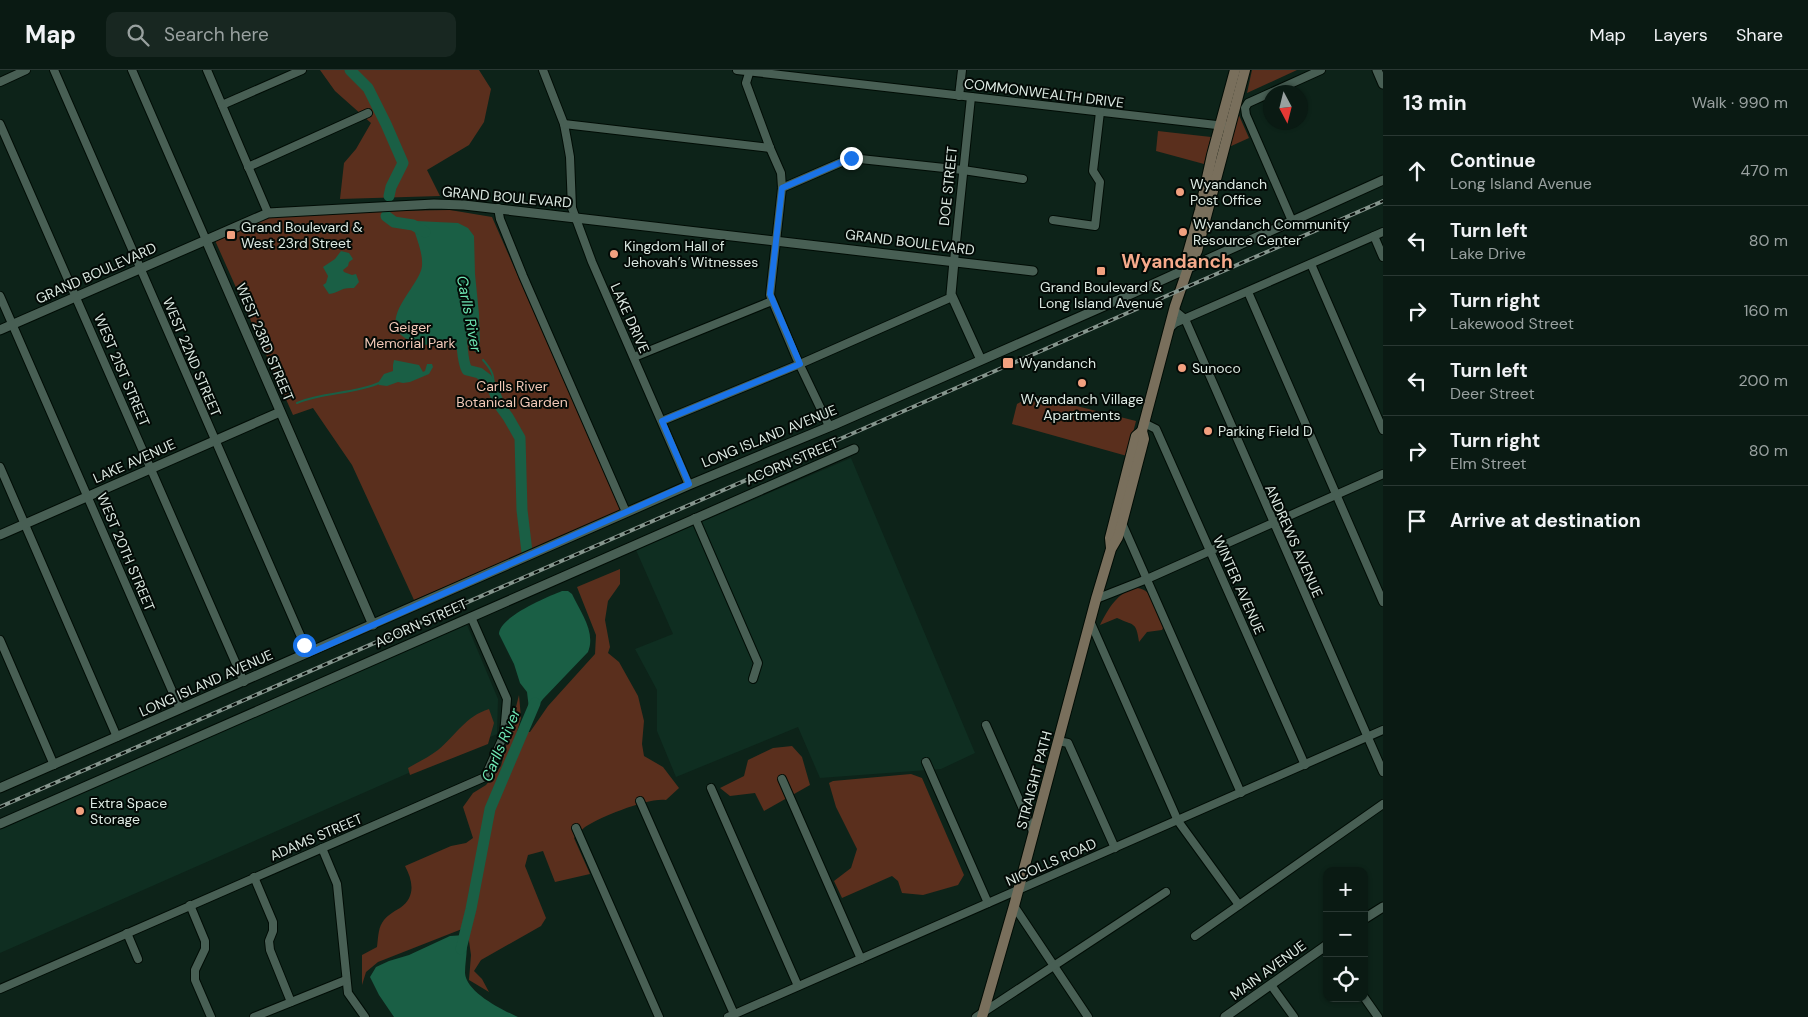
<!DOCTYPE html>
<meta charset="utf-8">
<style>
body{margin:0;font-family:"DM Sans",sans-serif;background:#182721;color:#f1f3f6}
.controls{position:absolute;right:15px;bottom:15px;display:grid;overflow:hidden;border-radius:10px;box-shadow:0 1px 4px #0004}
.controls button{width:45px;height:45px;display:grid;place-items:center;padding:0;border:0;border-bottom:1px solid #2a3833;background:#0a1a13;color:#f1f3f6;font:25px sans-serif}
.compass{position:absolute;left:1263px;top:15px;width:45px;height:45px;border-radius:50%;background:#0a1a13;box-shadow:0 1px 4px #0004;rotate:173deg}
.stop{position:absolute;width:15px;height:15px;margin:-11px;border:4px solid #1a73e8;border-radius:50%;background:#fff}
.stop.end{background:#1a73e8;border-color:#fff;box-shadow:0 1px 5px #0008}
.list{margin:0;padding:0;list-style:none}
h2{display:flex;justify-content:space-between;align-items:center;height:65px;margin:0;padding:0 20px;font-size:21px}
h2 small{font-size:16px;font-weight:400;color:#99a1a0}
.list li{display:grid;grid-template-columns:32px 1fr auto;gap:15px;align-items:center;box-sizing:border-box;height:70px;padding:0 20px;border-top:1px solid #2a3833}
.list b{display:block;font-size:19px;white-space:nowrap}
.list p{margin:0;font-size:16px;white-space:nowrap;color:#99a1a0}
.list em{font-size:16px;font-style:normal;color:#99a1a0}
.icon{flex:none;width:28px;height:28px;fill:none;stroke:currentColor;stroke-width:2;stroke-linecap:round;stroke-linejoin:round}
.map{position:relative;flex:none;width:1383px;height:947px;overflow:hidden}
header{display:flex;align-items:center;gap:30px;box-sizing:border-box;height:70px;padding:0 25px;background:#0a1a13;border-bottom:1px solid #2a3833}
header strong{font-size:24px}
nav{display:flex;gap:28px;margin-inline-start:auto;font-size:18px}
.search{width:350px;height:45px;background:#182721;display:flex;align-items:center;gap:12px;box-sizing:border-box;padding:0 18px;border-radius:10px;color:#99a1a0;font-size:19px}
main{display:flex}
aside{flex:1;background:#0a1a13}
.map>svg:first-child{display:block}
.built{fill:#0f2e21}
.green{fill:#5a2f1d}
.water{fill:#1a5f45}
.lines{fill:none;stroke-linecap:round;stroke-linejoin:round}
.stream{stroke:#1a5f45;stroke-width:2}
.river{stroke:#1a5f45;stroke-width:11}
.minor-casing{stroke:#000c05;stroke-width:10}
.tertiary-casing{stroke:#000c05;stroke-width:11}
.secondary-casing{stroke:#000c05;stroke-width:12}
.minor{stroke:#485f54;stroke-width:8}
.tertiary{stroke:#485f54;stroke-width:9}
.secondary{stroke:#796f5c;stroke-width:10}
.rail-casing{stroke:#85958d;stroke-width:4}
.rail{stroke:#030a06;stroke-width:2;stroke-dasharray:5.5;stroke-linecap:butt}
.route{stroke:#1a73e8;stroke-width:6}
.poi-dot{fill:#f2a07f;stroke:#030a06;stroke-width:2}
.labels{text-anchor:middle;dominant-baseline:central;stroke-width:4;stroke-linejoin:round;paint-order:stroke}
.street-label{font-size:14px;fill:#dce9e2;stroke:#030a06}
.poi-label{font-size:14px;fill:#dce9e2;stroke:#030a06;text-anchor:start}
.park-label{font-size:14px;fill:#f1c8b7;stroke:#030a06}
.water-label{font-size:15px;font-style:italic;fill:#6ee6b3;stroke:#030a06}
.district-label{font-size:19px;font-weight:bold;fill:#f6aa8b;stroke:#030a06}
</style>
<header>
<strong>Map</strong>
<div class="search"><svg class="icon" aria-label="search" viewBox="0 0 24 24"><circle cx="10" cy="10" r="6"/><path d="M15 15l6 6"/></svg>Search here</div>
<nav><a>Map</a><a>Layers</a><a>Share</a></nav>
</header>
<main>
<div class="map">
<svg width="1383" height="947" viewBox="0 0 1383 947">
<rect width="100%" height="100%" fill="#0d2319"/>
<!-- built -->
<g class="built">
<polygon points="851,388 975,683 941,699 820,708 798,657 676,707 657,661 657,620 635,579 673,564 636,480"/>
<polygon points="467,555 498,629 497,664 0,883 0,759"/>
</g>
<!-- green -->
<g class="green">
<polygon points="320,0 479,0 491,19 484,52 469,75 427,100 440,126 340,129 344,93 356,79 371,53 335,21"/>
<polygon points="1252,0 1297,0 1247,23"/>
<polygon points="1238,43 1249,68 1229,77"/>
<polygon points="1158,61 1211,67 1204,94 1156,81"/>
<polygon points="450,140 492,147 621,441 414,530 352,395 313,338 293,345 213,166 268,143"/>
<polygon points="1033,325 1136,351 1127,386 1012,354 1017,334"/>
<path d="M620,499v15l-12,17 -3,19 5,27 -2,6 11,9 19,34 6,25 -2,23 2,12 19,11 16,21 -13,12c-17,-3 -66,17 -81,27 -4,3 -7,7 -11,11l16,36 -35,8 -12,-31 -15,4 -3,11 21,52 -5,8 -60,34 -7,11 8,8 7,13 -20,-12 2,-25 -3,-21 1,-6 -7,1 -84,33 -12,10 -4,13v-30l15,-8c1,-7 1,-18 5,-24 4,-7 11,-11 18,-15 16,-11 13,-27 5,-42l46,-20 15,-3 7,-5 -10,-31 10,-14 13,-8 15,-19 18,-71 2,23 -4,14h13l18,-26 47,-52 1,-19 -19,-48z"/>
<path d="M1137,518c17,1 21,25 27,38l-2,4 -15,2 -8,10c-3,-21 -5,-16 -22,-24l-17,7c8,-16 18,-34 37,-37z"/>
<path d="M489,639l5,14 -6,21 -78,31 -2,-7c10,-6 21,-11 30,-18 18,-15 28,-34 51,-41z"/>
<polygon points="792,676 802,687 810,715 764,741 755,723 730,726 720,718 744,706 748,690 773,678"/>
<polygon points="911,704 922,708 964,805 958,815 923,825 902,823 898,811 892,806 842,828 834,811 851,798 857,779 836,737 829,713 833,711"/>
</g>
<!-- water -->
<g class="water">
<path d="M416,151l42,2 10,5 6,8 1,38 4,40 1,28 -3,10h-2l-7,-12 -2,-2 -4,2 4,11 -2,2c-14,-9 -45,-5 -59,-15 -28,-19 15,-52 17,-72 1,-15 -6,-27 -9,-41z"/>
<path d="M341,181l8,2 4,6 -4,3 -1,4 -5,4 1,2 8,3 4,-1 3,8 -5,6c-14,-1 -15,5 -25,6l-6,-9 3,-2 2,-7 -5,-9 12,-8z"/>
<polygon points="394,290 419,295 423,302 425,301 427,294 432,294 433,297 429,304 410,312 403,313 398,312 387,316 379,315 378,313 384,304 393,301 393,295"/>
<path d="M562,521h6l4,3c9,19 24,38 16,58l-45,47 -13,18 -3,-25 -7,-9 -6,-19 -15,-30c0,-17 48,-37 63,-43z"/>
<path d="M465,865c4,12 0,25 0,38 1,19 37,37 53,44h-124l-15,-22 -9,-18 6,-10 13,-6 20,-6 41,-19z"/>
</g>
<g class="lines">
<!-- stream -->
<g class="stream">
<path d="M483,290c9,10 12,16 10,29"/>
<path d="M297,333c26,-11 57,-9 82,-20"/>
</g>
<!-- river -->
<g class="river">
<polyline points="350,0 368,18 386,54 403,93 391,117 389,126"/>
<polyline points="386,146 394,152 413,155 425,162"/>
<path d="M461,268c2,10 1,23 6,32l12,3 8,6 6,10 7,17 8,11 12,21 2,72 5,42"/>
<polyline points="461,879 471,839 490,739 535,633"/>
</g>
<defs>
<g id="minor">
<polyline points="54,0 308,583"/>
<polyline points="132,0 206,170"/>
<polyline points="207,0 268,143"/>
<polyline points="543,0 564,54 567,70 570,87 572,138 592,192 689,415"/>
<polyline points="737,0 1225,56"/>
<polyline points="750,0 746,13 770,78 781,103 782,118 770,225 796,287 829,356"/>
<polyline points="0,12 26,0"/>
<polyline points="959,26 962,0"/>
<polyline points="222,35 302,0"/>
<polyline points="0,54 244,612"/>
<polyline points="564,54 770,78"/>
<polyline points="248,97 368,43"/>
<polyline points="782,118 851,88 963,100 1023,109"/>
<polyline points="498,138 500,149 523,206 626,442"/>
<polyline points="1053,150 1095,156 1100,112 1093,101 1100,42"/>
<polyline points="1292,151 1246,45 1245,38 1248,33 1321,0"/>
<polyline points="1374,166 1383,187"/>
<polyline points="954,191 971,27"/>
<polyline points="1311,194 1383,360"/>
<polyline points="1248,222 1383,532"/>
<polyline points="0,226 180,639"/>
<polyline points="1174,240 1185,249 1383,702"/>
<polyline points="1169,259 1175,253 1383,162"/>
<polyline points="634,287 772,231"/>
<polyline points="662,351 800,294 952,227"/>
<polyline points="1144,353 1156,359 1305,695"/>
<polyline points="0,397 117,667"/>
<polyline points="695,448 758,593 753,609"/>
<polyline points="1122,453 1241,723"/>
<polyline points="1096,529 1147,509 1383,404"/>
<polyline points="1090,551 1178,751 1239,835"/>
<polyline points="0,570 54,695"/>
<polyline points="986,655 1034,764"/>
<polyline points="1058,671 1068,673 1115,778"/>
<polyline points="926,692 988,833"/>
<polyline points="782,709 861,889"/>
<polyline points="711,718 798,916"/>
<polyline points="640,731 734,944"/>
<polyline points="576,758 659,947"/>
<polyline points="322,778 337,814 348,923 365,947"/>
<polyline points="254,807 273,852 273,861 269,871 270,880 291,932"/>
<polyline points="190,835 205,871 205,879 195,900 195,910 211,947"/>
<polyline points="1014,836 1088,947"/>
<polyline points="127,863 138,889"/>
<polyline points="1195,866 1383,734"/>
<polyline points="1271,915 1294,947"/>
<polyline points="0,919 485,707 504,665 507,629 471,547"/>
<polyline points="1364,927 1378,947"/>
<polyline points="254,947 346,910"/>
<polyline points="728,947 1383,660"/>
<polyline points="976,947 1166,822"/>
</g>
<g id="tertiary">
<polyline points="1377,0 1383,14"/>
<polyline points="206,170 373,555"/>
<polyline points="954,191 951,224 981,290"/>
<polyline points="0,260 268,143 434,134 464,135 1033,201"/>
<polyline points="0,465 280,342"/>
<polyline points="0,718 689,415 836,354 1109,234 1383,110"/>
<polyline points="0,754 854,379"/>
<polyline points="1364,849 1383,837"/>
<polyline points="1225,947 1327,875"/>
</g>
<g id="secondary">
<polyline points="1188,198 1187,186 1200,140 1212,85 1235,0"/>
<polyline points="1111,478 1110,468 1136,366 1142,361"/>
<polyline points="982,947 1014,836 1096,529 1111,479 1118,467 1122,453 1144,369 1142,361 1175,236 1188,198 1197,181 1245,0"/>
</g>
</defs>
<!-- minor casing -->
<use href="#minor" class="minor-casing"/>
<!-- tertiary casing -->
<use href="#tertiary" class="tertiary-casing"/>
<!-- secondary casing -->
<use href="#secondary" class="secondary-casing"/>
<!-- minor -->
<use href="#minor" class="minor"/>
<!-- tertiary -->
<use href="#tertiary" class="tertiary"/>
<!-- secondary -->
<use href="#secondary" class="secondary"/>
<defs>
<polyline id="rail" points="0,737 1383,131"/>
</defs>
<!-- rail casing -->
<use href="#rail" class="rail-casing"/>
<!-- rail -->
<use href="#rail" class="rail"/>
</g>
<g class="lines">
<!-- route -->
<polyline class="route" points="304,575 308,584 689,414 662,351 800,294 770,224 782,118 851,88"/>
</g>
<!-- markers -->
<g class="poi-dot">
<circle cx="1180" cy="122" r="5"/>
<circle cx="1183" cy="162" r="5"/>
<rect x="226" y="160" width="10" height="10" rx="2.5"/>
<circle cx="614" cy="184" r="5"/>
<rect x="1096" y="196" width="10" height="10" rx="2.5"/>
<rect x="1002" y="287" width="12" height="12" rx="2.5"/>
<circle cx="1182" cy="298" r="5"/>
<circle cx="1082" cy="313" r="5"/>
<circle cx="1208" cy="361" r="5"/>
<circle cx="80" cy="741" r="5"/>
</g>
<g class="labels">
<!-- street labels -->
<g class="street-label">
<text transform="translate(1044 23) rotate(7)">COMMONWEALTH DRIVE</text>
<text transform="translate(948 116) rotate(-84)">DOE STREET</text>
<text transform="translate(507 127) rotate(5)">GRAND BOULEVARD</text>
<text transform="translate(910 172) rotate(7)">GRAND BOULEVARD</text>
<text transform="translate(96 203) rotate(-24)">GRAND BOULEVARD</text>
<text transform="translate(630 248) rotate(66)">LAKE DRIVE</text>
<text transform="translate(265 272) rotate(67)">WEST 23RD STREET</text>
<text transform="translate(192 287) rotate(67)">WEST 22ND STREET</text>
<text transform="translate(122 300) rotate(67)">WEST 21ST STREET</text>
<text transform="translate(769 366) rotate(-22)">LONG ISLAND AVENUE</text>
<text transform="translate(134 391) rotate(-24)">LAKE AVENUE</text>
<text transform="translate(792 391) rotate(-23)">ACORN STREET</text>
<text transform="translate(1294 471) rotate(66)">ANDREWS AVENUE</text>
<text transform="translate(126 482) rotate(67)">WEST 20TH STREET</text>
<text transform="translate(1239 515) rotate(66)">WINTER AVENUE</text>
<text transform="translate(421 553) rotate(-24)">ACORN STREET</text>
<text transform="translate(206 613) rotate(-24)">LONG ISLAND AVENUE</text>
<text transform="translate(1034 710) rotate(-75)">STRAIGHT PATH</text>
<text transform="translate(316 767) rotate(-23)">ADAMS STREET</text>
<text transform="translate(1051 792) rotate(-24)">NICOLLS ROAD</text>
<text transform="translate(1268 900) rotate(-36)">MAIN AVENUE</text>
</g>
<!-- poi labels -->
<g class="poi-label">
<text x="1190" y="114">Wyandanch<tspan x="1190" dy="16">Post Office</tspan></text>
<text x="1193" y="154">Wyandanch Community<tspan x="1193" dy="16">Resource Center</tspan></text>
<text x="241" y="157">Grand Boulevard &amp;<tspan x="241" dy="16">West 23rd Street</tspan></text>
<text x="624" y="176">Kingdom Hall of<tspan x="624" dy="16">Jehovah’s Witnesses</tspan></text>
<text x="1101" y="217" text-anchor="middle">Grand Boulevard &amp;<tspan x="1101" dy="16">Long Island Avenue</tspan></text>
<text x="1019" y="293">Wyandanch</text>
<text x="1192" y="298">Sunoco</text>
<text x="1082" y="329" text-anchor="middle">Wyandanch Village<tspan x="1082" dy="16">Apartments</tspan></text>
<text x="1218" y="361">Parking Field D</text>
<text x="90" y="733">Extra Space<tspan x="90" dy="16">Storage</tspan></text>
</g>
<!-- park labels -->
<g class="park-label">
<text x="410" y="257">Geiger<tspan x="410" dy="16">Memorial Park</tspan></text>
<text x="512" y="316">Carlls River<tspan x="512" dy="16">Botanical Garden</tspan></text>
</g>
<!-- water labels -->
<g class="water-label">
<text transform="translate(469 244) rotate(79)">Carlls River</text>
<text transform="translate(501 675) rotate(-67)">Carlls River</text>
</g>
<!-- district labels -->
<g class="district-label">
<text x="1177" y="191">Wyandanch</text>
</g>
</g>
</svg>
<div class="controls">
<button>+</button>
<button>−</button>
<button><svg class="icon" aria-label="locate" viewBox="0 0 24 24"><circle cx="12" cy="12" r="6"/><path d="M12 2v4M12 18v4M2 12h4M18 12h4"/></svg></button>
</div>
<svg class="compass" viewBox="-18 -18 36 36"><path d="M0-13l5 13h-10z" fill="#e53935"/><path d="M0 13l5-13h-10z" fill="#99a1a0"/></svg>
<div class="stop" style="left:304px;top:575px"></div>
<div class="stop end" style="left:851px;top:88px"></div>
</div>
<aside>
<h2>13 min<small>Walk · 990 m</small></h2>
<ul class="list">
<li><svg class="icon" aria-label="ahead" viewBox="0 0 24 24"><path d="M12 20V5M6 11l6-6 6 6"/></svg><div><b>Continue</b><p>Long Island Avenue</p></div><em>470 m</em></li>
<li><svg class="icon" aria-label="left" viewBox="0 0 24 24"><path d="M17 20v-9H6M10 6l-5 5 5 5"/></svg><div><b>Turn left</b><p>Lake Drive</p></div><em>80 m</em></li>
<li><svg class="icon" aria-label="right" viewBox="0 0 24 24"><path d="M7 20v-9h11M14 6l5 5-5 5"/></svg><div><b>Turn right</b><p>Lakewood Street</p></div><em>160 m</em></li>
<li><svg class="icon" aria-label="left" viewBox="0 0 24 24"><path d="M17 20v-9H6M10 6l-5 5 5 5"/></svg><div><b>Turn left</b><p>Deer Street</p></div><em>200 m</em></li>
<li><svg class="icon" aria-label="right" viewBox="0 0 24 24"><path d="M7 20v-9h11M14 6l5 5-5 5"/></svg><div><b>Turn right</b><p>Elm Street</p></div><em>80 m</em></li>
<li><svg class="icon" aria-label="arrive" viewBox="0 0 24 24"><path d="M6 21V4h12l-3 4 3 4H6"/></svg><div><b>Arrive at destination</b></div></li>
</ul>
</aside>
</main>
